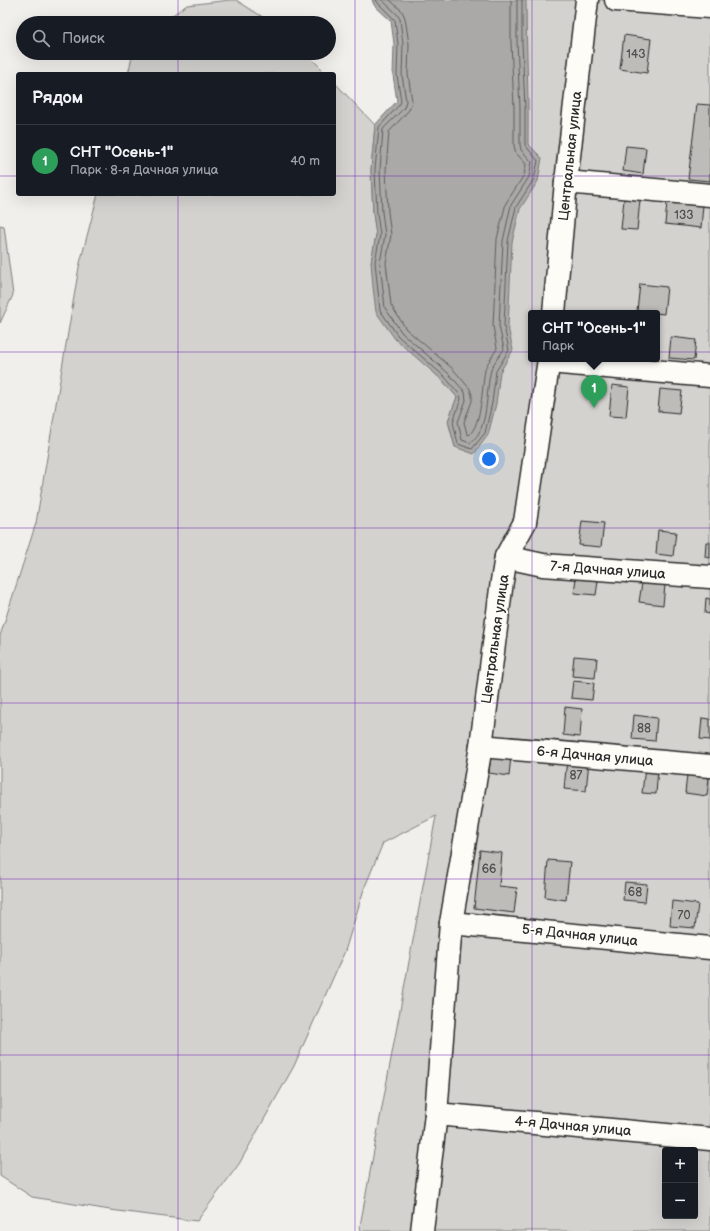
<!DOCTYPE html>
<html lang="ru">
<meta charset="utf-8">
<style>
body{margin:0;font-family:"Balsamiq Sans",sans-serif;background:#242831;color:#f1f3f6}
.controls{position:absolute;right:12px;bottom:12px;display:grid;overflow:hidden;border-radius:4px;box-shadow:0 4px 16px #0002}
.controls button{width:36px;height:36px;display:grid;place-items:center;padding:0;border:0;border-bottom:1px solid #363941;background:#171b24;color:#f1f3f6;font:20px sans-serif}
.you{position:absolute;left:489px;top:459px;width:14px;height:14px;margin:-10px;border:3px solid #fff;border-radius:50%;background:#1a73e8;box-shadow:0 0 0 6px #1a73e833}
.badge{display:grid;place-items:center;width:26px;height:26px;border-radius:50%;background:#ea580c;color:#fff;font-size:13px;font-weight:700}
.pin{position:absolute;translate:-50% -33px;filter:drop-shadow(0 1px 2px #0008)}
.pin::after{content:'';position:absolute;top:21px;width:14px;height:12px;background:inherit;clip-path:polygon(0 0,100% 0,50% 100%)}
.popup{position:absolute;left:528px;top:310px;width:132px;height:52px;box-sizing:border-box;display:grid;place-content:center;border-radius:4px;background:#171b24;filter:drop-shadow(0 1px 3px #0005);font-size:13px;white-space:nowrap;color:#9ea1a6}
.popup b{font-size:15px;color:#f1f3f6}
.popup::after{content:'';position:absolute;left:50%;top:100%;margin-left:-8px;border:8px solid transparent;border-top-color:#171b24}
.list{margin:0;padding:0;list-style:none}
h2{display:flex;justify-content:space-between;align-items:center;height:52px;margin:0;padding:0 16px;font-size:17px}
h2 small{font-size:13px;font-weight:400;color:#9ea1a6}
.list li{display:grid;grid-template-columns:26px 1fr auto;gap:12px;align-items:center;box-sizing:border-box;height:72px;padding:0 16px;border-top:1px solid #363941}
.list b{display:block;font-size:15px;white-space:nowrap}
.list p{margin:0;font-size:13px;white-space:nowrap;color:#9ea1a6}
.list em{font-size:13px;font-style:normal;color:#9ea1a6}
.icon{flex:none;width:22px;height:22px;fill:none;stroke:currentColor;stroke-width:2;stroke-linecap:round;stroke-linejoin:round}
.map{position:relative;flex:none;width:710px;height:1231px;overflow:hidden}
.search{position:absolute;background:#171b24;box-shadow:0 4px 16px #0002;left:16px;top:16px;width:320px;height:44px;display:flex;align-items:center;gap:10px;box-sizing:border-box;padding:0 14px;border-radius:22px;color:#9ea1a6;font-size:15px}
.panel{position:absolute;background:#171b24;box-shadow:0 4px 16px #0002;left:16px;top:72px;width:320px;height:124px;border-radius:4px}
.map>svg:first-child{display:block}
.green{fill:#d3d2cf;stroke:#7f7e7d;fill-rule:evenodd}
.water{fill:#aaa9a7;stroke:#777775}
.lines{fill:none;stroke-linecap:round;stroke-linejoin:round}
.shore{stroke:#5e5d5d;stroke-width:1}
.building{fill:#bdbcb8;stroke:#2b2b2b}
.minor-casing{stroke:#2b2b2b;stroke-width:25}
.minor{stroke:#fdfcf7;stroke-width:22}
.grid{fill:none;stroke:#7b2cbf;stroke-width:1;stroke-opacity:0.55}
.labels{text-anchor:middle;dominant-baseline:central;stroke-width:4;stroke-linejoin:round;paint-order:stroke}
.number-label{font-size:12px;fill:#504f4e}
.street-label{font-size:14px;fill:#2b2b2b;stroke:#fdfcf7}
</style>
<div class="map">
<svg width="710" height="1231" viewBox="0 0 710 1231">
<rect width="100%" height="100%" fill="#f0efeb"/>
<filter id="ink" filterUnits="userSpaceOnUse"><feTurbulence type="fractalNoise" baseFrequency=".025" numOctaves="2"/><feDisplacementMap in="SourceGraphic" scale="8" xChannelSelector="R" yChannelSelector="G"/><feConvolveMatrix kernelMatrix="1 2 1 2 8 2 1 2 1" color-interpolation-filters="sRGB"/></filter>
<g filter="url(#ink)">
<!-- green -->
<g class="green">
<polygon points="230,0 236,0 272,23 161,23 187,5"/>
<path d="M520,0h190v1231h-349l-1,-5 76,-410 -53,27 -19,46 -19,62 -51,115 -55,98 -42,57 -87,-11 -78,-13 -32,-21v-540l36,-113 43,-256 19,-73h236v-112l41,43 -4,45 2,43 3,22 -5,27 52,100 19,18 15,17 -9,24 7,26zM531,313h126v46h-126zM665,1150h30v66h-30z"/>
<polygon points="133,53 306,53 327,74 128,74"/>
<polygon points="0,225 4,226 13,295 0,323"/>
</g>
<!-- water -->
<path class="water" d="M372,0h154c0,48 3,96 2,144l14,14 -4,23 -18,28 -8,33 -4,85 5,23 -13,22 -4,32 -8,31 -14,19 -19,-7 -7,-26 9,-24 -15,-17 -47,-41 -19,-27 -3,-25 -2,-25 5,-27 -3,-22 -2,-43 4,-45 22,-24 -4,-26 1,-31 -3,-23 -17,-16z"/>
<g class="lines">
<!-- shore -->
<g class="shore">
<polyline points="376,0 378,3 395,20 398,44 397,75 401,101 400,104 379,127 375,170 377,213 380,235 375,262 380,310 398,336 445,377 460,395 461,399 453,422 458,444 472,449 485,433 492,403 496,371 509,350 504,326 508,241 516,207 534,179 538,161 525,145 525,108 522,42 522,0"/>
<path d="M382,0l15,14 3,5 3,25 -1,31 4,26 -2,7 -21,21 -3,41 2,42 3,23 -5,28 5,45 17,25 46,40 17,19 1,8 -8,22 4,18 8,3c20,-14 15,-51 21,-73 2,-7 9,-14 13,-21l-5,-23 4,-85 8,-36 18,-28 3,-15 -11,-12 -1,-5v-37l-3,-66v-42"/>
<path d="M390,0l12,11 3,7 4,26 -1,30 4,27 -3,9 -20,22 -3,38 2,42 3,23 -5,28 5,42 15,24 47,40 17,20 2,6v6l-8,21 3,12 2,1c13,-11 13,-49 16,-65 2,-8 9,-15 12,-22l-4,-22 4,-87 9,-36 18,-28 2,-11 -10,-11 -2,-7v-38l-3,-66v-42"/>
</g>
</g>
<!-- building -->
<g class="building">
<polygon points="624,35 651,39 647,73 620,69"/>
<polygon points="697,104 710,105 710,181 688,179"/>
<polygon points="626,146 646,148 643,174 623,171"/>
<polygon points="624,199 640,200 637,230 621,229"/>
<polygon points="667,202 703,205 701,228 665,224"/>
<polygon points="640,284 667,287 664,314 637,311"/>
<polygon points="671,337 696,340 694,360 669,358"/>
<polygon points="612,385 629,387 626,417 609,416"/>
<polygon points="660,389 682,391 679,413 658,411"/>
<polygon points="582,521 604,523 601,547 579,545"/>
<polygon points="658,530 676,532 673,556 656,554"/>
<polygon points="706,542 710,542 710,558 705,557"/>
<polygon points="576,578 598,581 596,595 574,593"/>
<polygon points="642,583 665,585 663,605 639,602"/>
<polygon points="706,598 710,599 710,614 705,613"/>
<polygon points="574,656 597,658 595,678 572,676"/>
<polygon points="573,681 594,683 592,700 571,698"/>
<polygon points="565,707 582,709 580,737 563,735"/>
<polygon points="634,715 657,718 655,741 632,739"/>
<polygon points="702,718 710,719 710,740 700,739"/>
<polygon points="491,753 511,755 509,776 489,773"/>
<polygon points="567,759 589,761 586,791 564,789"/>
<polygon points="645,767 658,768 656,794 642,793"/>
<polygon points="687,775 709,778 707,796 685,793"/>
<polygon points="480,850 502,853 499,886 517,888 514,913 474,908"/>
<polygon points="548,860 570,862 566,900 545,897"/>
<polygon points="625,882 647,884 645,902 623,900"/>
<polygon points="672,901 698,904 695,928 670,926"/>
</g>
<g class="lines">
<defs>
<g id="minor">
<polyline points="616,0 710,7"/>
<polyline points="566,182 710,195"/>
<polyline points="554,313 566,182 587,0"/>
<polyline points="549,362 710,376"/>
<polyline points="506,557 543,565 710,577"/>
<polyline points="481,746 710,766"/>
<polyline points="451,923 710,948"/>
<polyline points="436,1114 710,1139"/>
<polyline points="422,1231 436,1114 451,923 481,746 502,581 506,557 525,522 549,359"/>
</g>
</defs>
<!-- minor casing -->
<use href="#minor" class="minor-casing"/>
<!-- minor -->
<use href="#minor" class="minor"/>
</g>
</g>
<!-- grid -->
<path class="grid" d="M178,0v23M355,0v1231M532,0v1231M178,53v21M0,176h18M334,176h376M178,194v1037M0,352h710M0,528h710M0,703h710M0,879h710M0,1055h710"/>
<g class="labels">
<!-- number labels -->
<g class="number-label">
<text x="636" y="54">143</text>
<text x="684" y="215">133</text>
<text x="644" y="728">88</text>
<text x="576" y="775">87</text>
<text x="489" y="869">66</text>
<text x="635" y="892">68</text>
<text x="684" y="915">70</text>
</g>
<!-- street labels -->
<g class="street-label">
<text transform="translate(570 156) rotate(-84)">Центральная улица</text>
<text transform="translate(608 570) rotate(4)">7-я Дачная улица</text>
<text transform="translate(495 639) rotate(-82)">Центральная улица</text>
<text transform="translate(595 756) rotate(5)">6-я Дачная улица</text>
<text transform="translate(580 935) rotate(6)">5-я Дачная улица</text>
<text transform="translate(573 1126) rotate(5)">4-я Дачная улица</text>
</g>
</g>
</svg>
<div class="controls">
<button>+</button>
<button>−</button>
</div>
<div class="you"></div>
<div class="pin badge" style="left:594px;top:408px;background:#2e9e5b">1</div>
<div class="popup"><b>СНТ &quot;Осень-1&quot;</b>Парк</div>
<div class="search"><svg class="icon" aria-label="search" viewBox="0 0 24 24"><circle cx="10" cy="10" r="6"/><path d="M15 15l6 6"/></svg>Поиск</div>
<section class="panel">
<h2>Рядом<small></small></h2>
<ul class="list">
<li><span class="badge" style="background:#2e9e5b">1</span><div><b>СНТ &quot;Осень-1&quot;</b><p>Парк · 8-я Дачная улица</p></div><em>40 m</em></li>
</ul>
</section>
</div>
